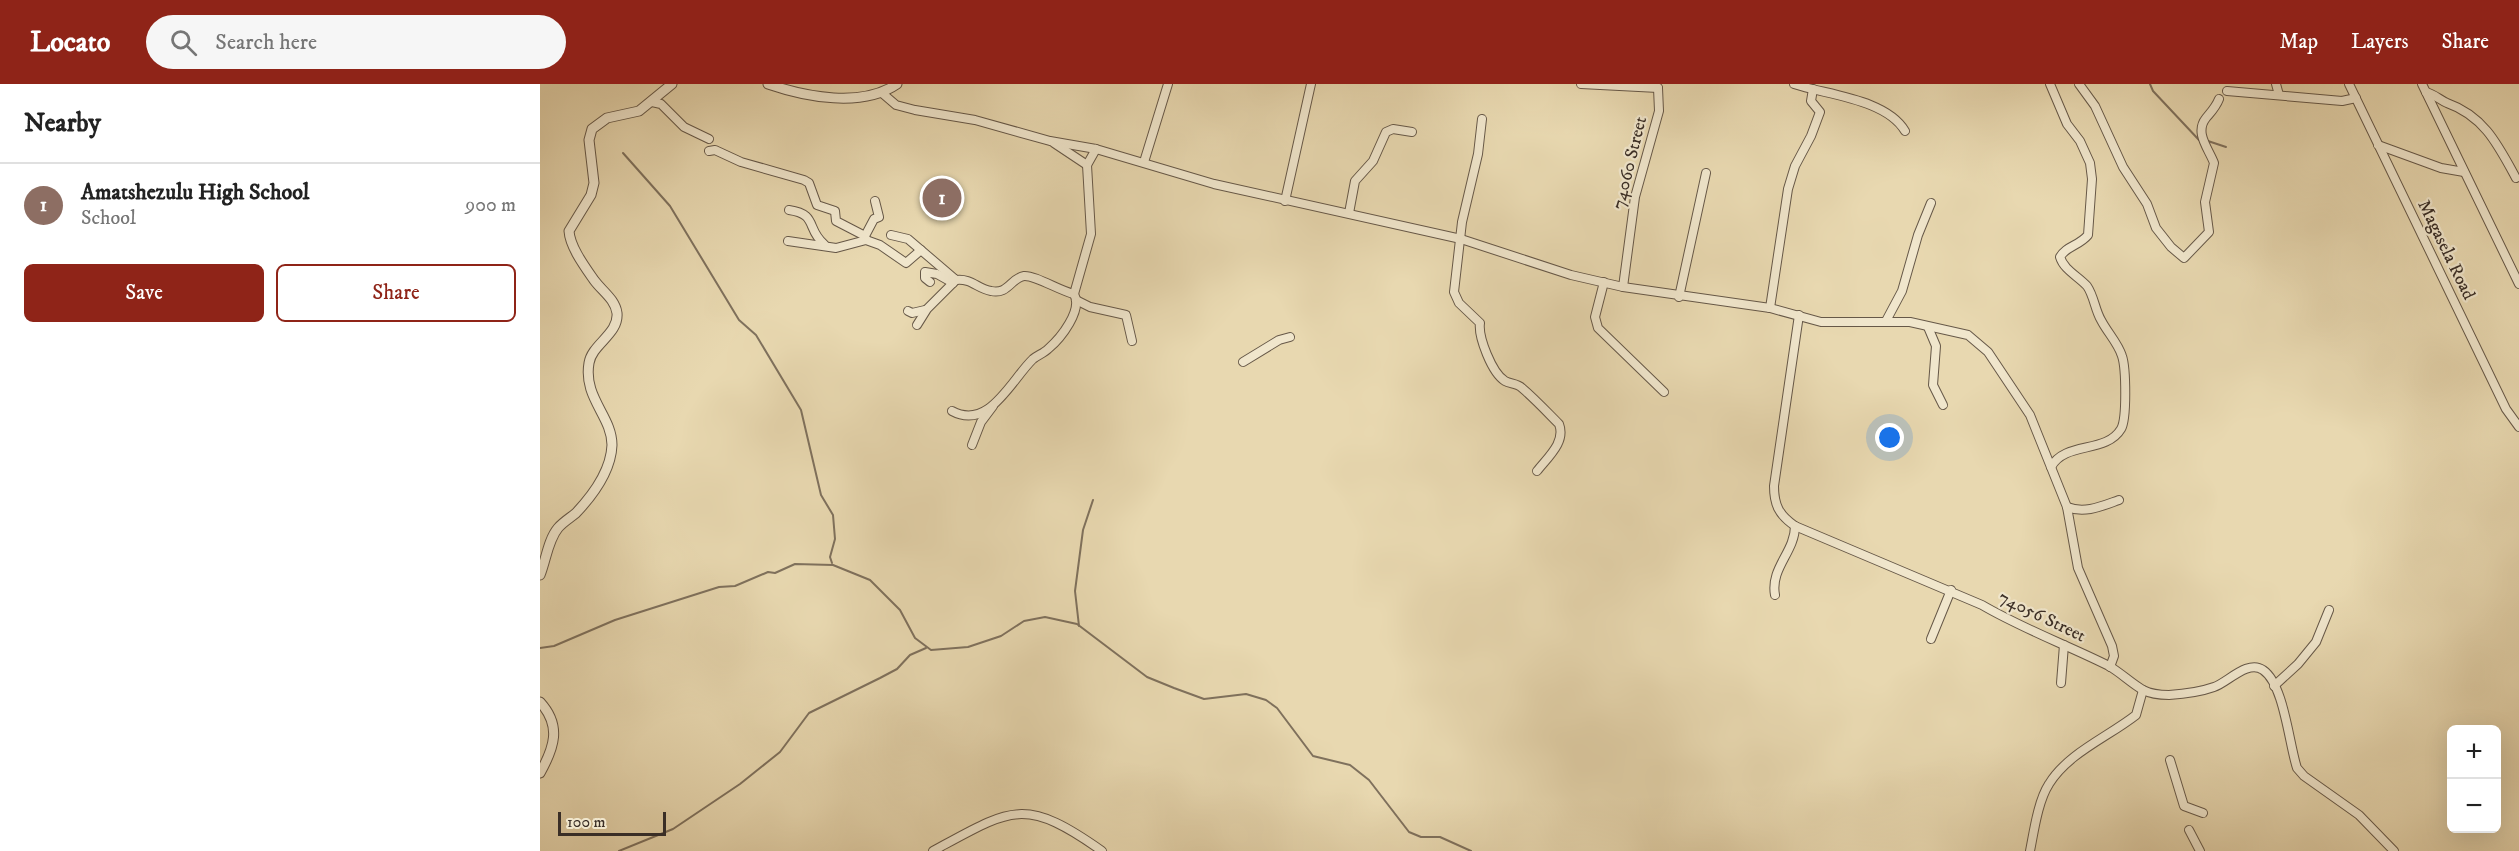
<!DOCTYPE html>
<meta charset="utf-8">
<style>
body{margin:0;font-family:"IM FELL DW Pica",serif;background:#f6f6f6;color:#222}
.controls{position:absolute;right:18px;bottom:18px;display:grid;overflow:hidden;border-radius:9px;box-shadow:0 6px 24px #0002}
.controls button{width:54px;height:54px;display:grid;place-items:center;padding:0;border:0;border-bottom:2px solid #e0e0e0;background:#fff;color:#222;font:30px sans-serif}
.scale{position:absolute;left:18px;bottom:15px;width:108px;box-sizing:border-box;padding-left:6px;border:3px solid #3a2e26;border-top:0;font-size:16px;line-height:21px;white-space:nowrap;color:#3a2e26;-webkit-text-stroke:4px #f0e6cc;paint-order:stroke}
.you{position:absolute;left:1350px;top:354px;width:21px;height:21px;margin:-15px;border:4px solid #fff;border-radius:50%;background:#1a73e8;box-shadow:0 0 0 9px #1a73e833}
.badge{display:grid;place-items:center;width:39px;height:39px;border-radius:50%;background:#8f2418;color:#fff;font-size:20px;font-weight:700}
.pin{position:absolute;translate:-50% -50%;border:3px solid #fff;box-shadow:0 2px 6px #0006}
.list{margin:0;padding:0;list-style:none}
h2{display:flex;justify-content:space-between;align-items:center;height:78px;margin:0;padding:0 24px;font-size:26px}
h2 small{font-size:20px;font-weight:400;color:#767676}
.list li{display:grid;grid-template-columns:39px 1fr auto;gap:18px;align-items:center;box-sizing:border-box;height:84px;padding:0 24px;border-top:2px solid #e0e0e0}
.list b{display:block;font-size:22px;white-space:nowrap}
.list p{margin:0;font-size:20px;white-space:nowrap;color:#767676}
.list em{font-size:20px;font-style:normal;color:#767676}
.actions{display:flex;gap:12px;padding:18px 24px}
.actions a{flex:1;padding:14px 0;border:2px solid #8f2418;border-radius:9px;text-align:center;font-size:21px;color:#8f2418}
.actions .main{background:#8f2418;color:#fff}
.icon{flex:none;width:33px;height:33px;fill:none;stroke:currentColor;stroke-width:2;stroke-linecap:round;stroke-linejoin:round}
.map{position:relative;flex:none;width:1979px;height:767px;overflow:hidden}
header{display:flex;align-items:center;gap:36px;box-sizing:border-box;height:84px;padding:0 30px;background:#8f2418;color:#fff}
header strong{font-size:28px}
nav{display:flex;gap:33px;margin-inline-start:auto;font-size:21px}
.search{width:420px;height:54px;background:#f6f6f6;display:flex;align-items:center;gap:15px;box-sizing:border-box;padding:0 21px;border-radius:33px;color:#767676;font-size:22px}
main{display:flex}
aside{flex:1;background:#fff}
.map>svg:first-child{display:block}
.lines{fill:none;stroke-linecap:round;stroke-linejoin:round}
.stream{stroke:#7f715d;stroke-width:2}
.minor-casing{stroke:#665848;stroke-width:10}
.tertiary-casing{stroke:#665848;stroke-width:11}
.minor{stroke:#f0e6cc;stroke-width:8}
.tertiary{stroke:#f0e6cc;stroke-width:9}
.labels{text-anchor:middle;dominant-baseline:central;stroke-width:4.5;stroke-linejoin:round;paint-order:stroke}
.street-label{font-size:18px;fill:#3a2e26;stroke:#f0e6cc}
</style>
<header>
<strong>Locato</strong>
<div class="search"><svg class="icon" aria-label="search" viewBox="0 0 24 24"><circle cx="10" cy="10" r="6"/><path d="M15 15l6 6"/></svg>Search here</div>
<nav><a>Map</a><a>Layers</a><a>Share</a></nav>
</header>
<main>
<aside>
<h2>Nearby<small></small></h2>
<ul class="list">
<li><span class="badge" style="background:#8d6e63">1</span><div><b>Amatshezulu High School</b><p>School</p></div><em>900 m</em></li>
</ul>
<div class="actions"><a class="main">Save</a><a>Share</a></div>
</aside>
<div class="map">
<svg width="1979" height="767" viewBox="0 0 1979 767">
<rect width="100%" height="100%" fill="#e8d8b0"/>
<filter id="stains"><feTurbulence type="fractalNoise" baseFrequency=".00333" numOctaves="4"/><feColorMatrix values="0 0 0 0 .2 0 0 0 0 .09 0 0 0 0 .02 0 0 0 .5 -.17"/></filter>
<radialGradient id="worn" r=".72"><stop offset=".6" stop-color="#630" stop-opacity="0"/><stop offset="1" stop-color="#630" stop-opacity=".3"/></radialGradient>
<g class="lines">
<!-- stream -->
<g class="stream">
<polyline points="1610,0 1613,7 1659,56 1662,56"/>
<polyline points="1668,57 1686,63"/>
<polyline points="83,69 130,122 199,236 216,251 261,326 281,411 293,431 295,455 290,473 292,479"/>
<polyline points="539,542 535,507 543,446 553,416"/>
<polyline points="0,564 14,562 75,536 179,503 195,502 228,488 235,489 255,480 293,481 330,496 360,526 375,554 391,566 428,563 461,552 484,537 505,533 537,540 607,593 634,604 664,615 706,610 726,616 737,624 773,672 810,681 829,696 869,748 881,753 900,753 931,767"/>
<polyline points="79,767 133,745 200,700 240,668 269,629 340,594 357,585 370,571 386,564"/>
</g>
<defs>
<g id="minor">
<polyline points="1041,0 1118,4"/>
<path d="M1254,0c33,11 92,15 111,47"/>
<path d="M1510,0l17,40 13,17 10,22 2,16 -4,56c-9,11 -22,11 -28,22 4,13 18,19 27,29 7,10 8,24 14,34 6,12 17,23 21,36 4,12 5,63 -1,73 -15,25 -56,12 -70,38"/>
<path d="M1539,0l16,22 28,61 24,37 9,24 15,19 13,11 25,-26 -4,-30 9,-39c-5,-14 -20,-30 -8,-45 5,-6 10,-11 13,-19"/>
<polyline points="1736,0 1739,11"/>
<polyline points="1809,0 1966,325 1979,343"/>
<polyline points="1882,0 1979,200"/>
<polyline points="1687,7 1802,17 1816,14"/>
<path d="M1886,8c8,2 14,8 21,11 37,13 51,42 69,75"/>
<polyline points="342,9 356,21 375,26 435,36 510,57 556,65 674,100 921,155 1031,191 1083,203 1230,224 1281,238 1370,238 1428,251 1448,268 1490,331 1527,423 1538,484 1572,562 1574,572 1570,583"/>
<polyline points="112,18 121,20 144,43 169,55"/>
<path d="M942,35l-4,35 -16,68 -8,70 5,11 21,20c-2,14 12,50 25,58 5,3 12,2 17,7 13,11 25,24 37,36 7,18 -11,33 -22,47"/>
<polyline points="514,59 547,81"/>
<polyline points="1838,61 1901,84 1924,88"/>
<polyline points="169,67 175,66 201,78 264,96 269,99 277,121 295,127 296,137 325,152 326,156"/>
<polyline points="604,78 628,0"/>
<polyline points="745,117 771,0"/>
<path d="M249,126c29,4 17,19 35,34"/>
<polyline points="809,129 815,97 833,77 846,48 853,45 872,48"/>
<path d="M351,151l17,4 48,41c15,-2 22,9 35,11 17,4 20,-13 33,-15 11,-1 36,15 50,18l17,-60 -4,-69 9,-16"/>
<polyline points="325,152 334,135 339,133 335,117"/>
<polyline points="248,157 296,164 326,156 340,161 366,179 381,166"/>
<polyline points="390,198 385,194 385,188 397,190 413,199"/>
<polyline points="1064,198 1055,233 1058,244 1124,308"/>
<polyline points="1083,203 1095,113 1119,27 1118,4"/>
<polyline points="1139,213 1166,89"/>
<polyline points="536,216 550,223 586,231 592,257"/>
<polyline points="1230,224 1248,105 1255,82 1271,52 1280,28 1271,17 1273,5"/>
<polyline points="368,227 372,229 385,226"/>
<path d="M1259,231l-25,171c0,19 5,29 21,40l187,79c41,24 85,40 127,61 12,7 22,17 34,24 8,4 18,5 26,5 15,-1 31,-3 45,-8 13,-4 34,-28 49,-17 21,14 26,74 34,98l7,8 55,39 35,36"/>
<polyline points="1346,237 1362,207 1378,151 1391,119"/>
<polyline points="377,241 387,225 416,196"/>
<polyline points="1388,243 1396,262 1393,301 1403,321"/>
<polyline points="703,278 739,256 750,253"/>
<path d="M412,327c37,20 59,-31 81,-52 5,-4 11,-6 15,-10 13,-11 35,-39 26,-55"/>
<polyline points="432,361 441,338 453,322"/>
<path d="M1527,423c18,7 35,-1 52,-7"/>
<path d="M1235,511c-5,-27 20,-43 20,-69"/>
<polyline points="1391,555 1411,506"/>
<polyline points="1521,599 1524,561"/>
<polyline points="1734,602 1758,580 1776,558 1789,526"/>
<polyline points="1630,676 1644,722 1663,729"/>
<polyline points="1649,746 1660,767"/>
<path d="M393,767c79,-43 91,-55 169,0"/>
<path d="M1490,767c4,-20 8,-50 19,-67 19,-31 59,-47 87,-69l7,-25"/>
</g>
<g id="tertiary">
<path d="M228,0c38,13 94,24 129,0"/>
<path d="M0,491c6,-15 8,-35 18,-47 5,-6 12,-10 18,-15 17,-18 35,-42 36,-68 0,-29 -29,-47 -23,-82 3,-19 30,-29 28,-50 -2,-14 -15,-22 -23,-33 -9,-13 -24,-33 -25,-49l22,-36 3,-12 -5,-43 3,-11 15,-11 32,-7 33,-27"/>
<path d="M0,618c22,24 14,46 0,71"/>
</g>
</defs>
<!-- minor casing -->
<use href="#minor" class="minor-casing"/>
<!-- tertiary casing -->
<use href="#tertiary" class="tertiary-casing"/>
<!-- minor -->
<use href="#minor" class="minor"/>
<!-- tertiary -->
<use href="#tertiary" class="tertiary"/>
</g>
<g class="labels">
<!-- street labels -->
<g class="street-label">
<text transform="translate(1090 79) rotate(-76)">74060 Street</text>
<text transform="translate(1906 166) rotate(64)">Magasela Road</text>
<text transform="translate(1502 533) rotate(26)">74056 Street</text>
</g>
</g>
<rect width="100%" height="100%" filter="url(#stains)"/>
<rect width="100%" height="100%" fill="url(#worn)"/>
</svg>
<div class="controls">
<button>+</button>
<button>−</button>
</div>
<div class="scale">100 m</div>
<div class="you"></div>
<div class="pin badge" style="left:402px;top:114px;background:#8d6e63">1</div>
</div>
</main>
